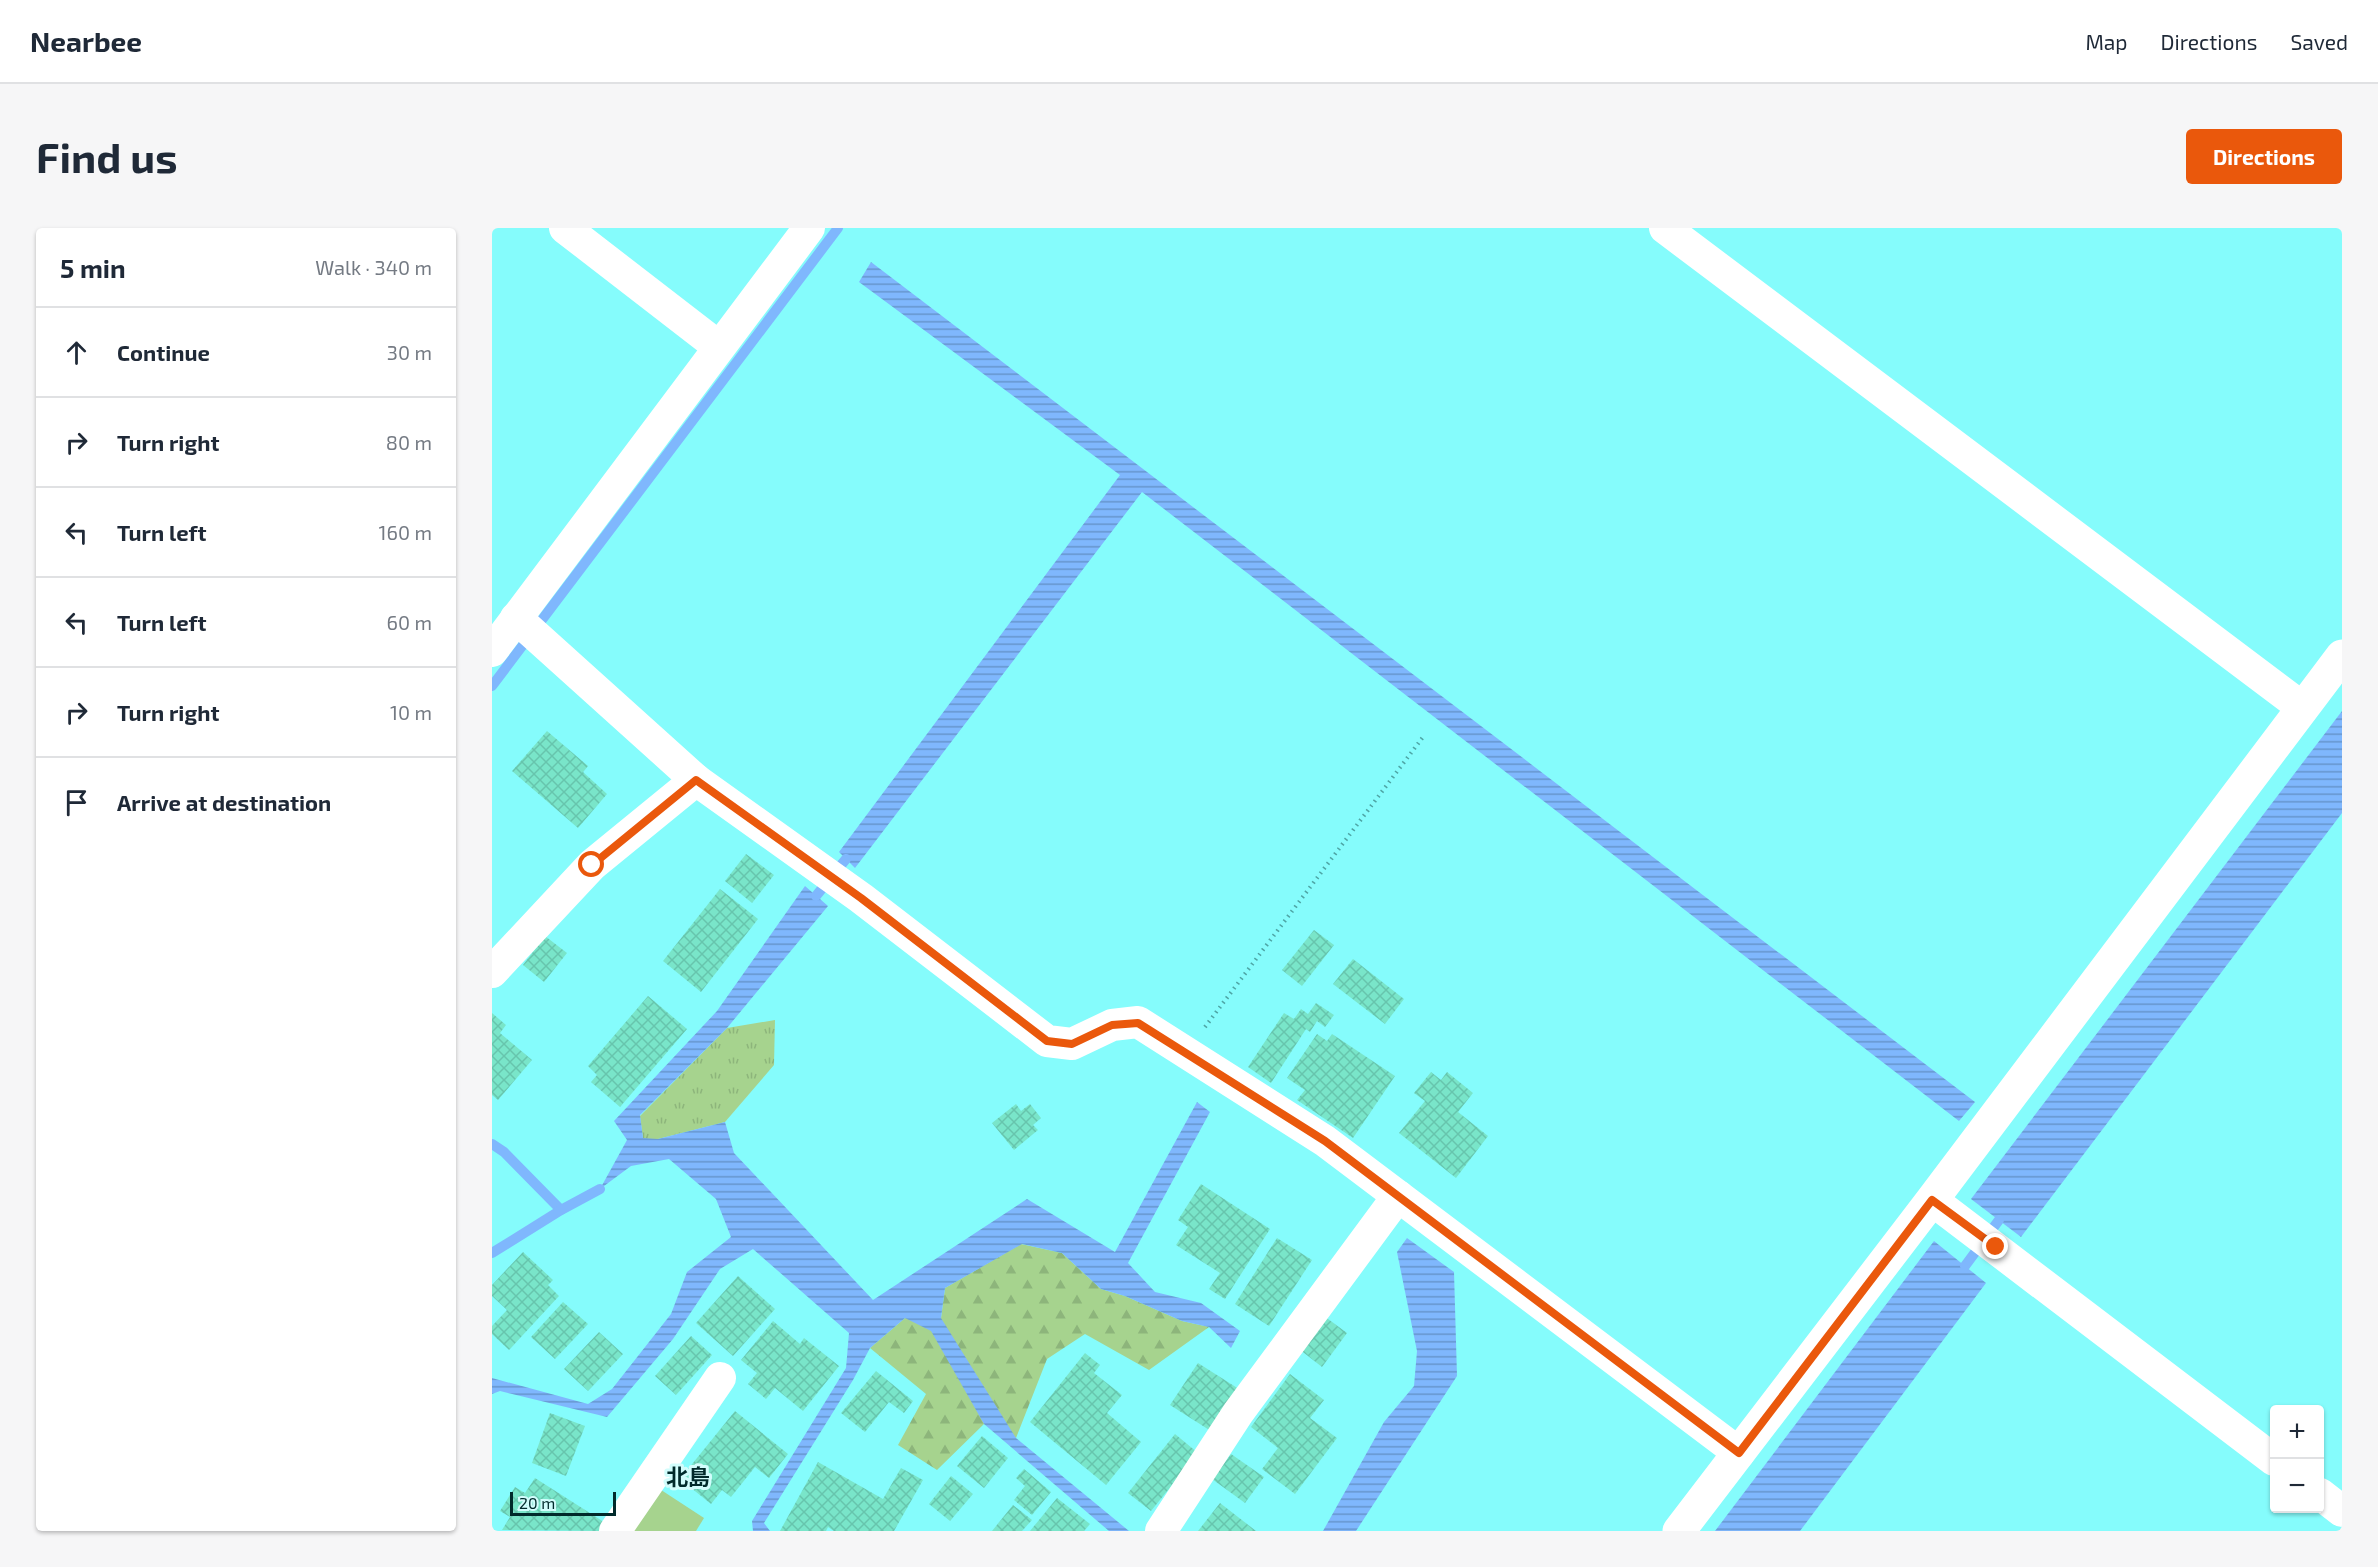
<!DOCTYPE html>
<meta charset="utf-8">
<style>
body{margin:0;font-family:"Exo 2","Noto Sans JP",sans-serif;background:#f6f6f7;color:#1f2937}
.controls{position:absolute;right:18px;bottom:18px;display:grid;overflow:hidden;border-radius:6px;box-shadow:0 2px 4px #0004}
.controls button{width:54px;height:54px;display:grid;place-items:center;padding:0;border:0;border-bottom:2px solid #e0e1e3;background:#fff;color:#1f2937;font:30px sans-serif}
.scale{position:absolute;left:18px;bottom:15px;width:106px;box-sizing:border-box;padding-left:6px;border:3px solid #012a2b;border-top:0;font-size:16px;line-height:21px;white-space:nowrap;color:#012a2b;-webkit-text-stroke:4px #d2fdfc;paint-order:stroke}
.stop{position:absolute;width:18px;height:18px;margin:-14px;border:4px solid #ea580c;border-radius:50%;background:#fff}
.stop.end{background:#ea580c;border-color:#fff;box-shadow:0 2px 6px #0008}
.list{margin:0;padding:0;list-style:none}
h2{display:flex;justify-content:space-between;align-items:center;height:78px;margin:0;padding:0 24px;font-size:26px}
h2 small{font-size:20px;font-weight:400;color:#747a83}
.list li{display:grid;grid-template-columns:39px 1fr auto;gap:18px;align-items:center;box-sizing:border-box;height:90px;padding:0 24px;border-top:2px solid #e0e1e3}
.list b{display:block;font-size:22px;white-space:nowrap}
.list em{font-size:20px;font-style:normal;color:#747a83}
.icon{flex:none;width:33px;height:33px;fill:none;stroke:currentColor;stroke-width:2;stroke-linecap:round;stroke-linejoin:round}
.map{position:relative;flex:none;width:1850px;height:1303px;overflow:hidden;border-radius:6px}
header{display:flex;align-items:center;gap:36px;box-sizing:border-box;height:84px;padding:0 30px;background:#fff;border-bottom:2px solid #e0e1e3}
header strong{font-size:28px}
nav{display:flex;gap:33px;margin-inline-start:auto;font-size:21px}
.intro{display:flex;align-items:center;justify-content:space-between;box-sizing:border-box;height:144px;padding:0 36px}
h1{margin:0;font-size:42px}
.button{padding:15px 27px;border-radius:6px;background:#ea580c;color:#fff;font-size:21px;font-weight:700}
main{display:flex;gap:36px;padding:0 36px}
aside{flex:1;background:#fff;border-radius:6px;box-shadow:0 2px 4px #0004}
.map>svg:first-child{display:block}
.grass{fill:url(#grass-tufts)}
.forest{fill:url(#forest-firs)}
.garden{fill:#a6d38e}
.water{fill:url(#water-rules)}
.lines{fill:none;stroke-linecap:round;stroke-linejoin:round}
.stream{stroke:#7fb7fd;stroke-width:10}
.building{fill:url(#building-cross-hatch)}
.path{stroke:#4ea5a5;stroke-width:4;stroke-dasharray:1.5 4.5;stroke-linecap:butt}
.street{stroke:#fff;stroke-width:32}
.secondary{stroke:#fff;stroke-width:33}
.route{stroke:#ea580c;stroke-width:8}
.labels{text-anchor:middle;dominant-baseline:central;stroke-width:6;stroke-linejoin:round;paint-order:stroke}
.neighbourhood-label{font-size:22px;font-weight:bold;fill:#012a2b;stroke:#d2fdfc}
</style>
<header>
<strong>Nearbee</strong>
<nav><a>Map</a><a>Directions</a><a>Saved</a></nav>
</header>
<div class="intro"><h1>Find us</h1><a class="button">Directions</a></div>
<main>
<aside>
<h2>5 min<small>Walk · 340 m</small></h2>
<ul class="list">
<li><svg class="icon" aria-label="ahead" viewBox="0 0 24 24"><path d="M12 20V5M6 11l6-6 6 6"/></svg><div><b>Continue</b></div><em>30 m</em></li>
<li><svg class="icon" aria-label="right" viewBox="0 0 24 24"><path d="M7 20v-9h11M14 6l5 5-5 5"/></svg><div><b>Turn right</b></div><em>80 m</em></li>
<li><svg class="icon" aria-label="left" viewBox="0 0 24 24"><path d="M17 20v-9H6M10 6l-5 5 5 5"/></svg><div><b>Turn left</b></div><em>160 m</em></li>
<li><svg class="icon" aria-label="left" viewBox="0 0 24 24"><path d="M17 20v-9H6M10 6l-5 5 5 5"/></svg><div><b>Turn left</b></div><em>60 m</em></li>
<li><svg class="icon" aria-label="right" viewBox="0 0 24 24"><path d="M7 20v-9h11M14 6l5 5-5 5"/></svg><div><b>Turn right</b></div><em>10 m</em></li>
<li><svg class="icon" aria-label="arrive" viewBox="0 0 24 24"><path d="M6 21V4h12l-3 4 3 4H6"/></svg><div><b>Arrive at destination</b></div></li>
</ul>
</aside>
<div class="map">
<svg width="1850" height="1303" viewBox="0 0 1850 1303">
<defs>
<pattern id="grass-tufts" width="24" height="20" patternUnits="userSpaceOnUse" patternTransform="scale(1.5)"><rect width="24" height="20" fill="#a6d38e"/><path d="M3 7l-1-3M5 7V3M7 7l1-3M15 17l-1-3M17 17v-4M19 17l1-3" fill="none" stroke="#8db57b"/></pattern>
<pattern id="forest-firs" width="22" height="20" patternUnits="userSpaceOnUse" patternTransform="scale(1.5)"><rect width="22" height="20" fill="#a6d38e"/><path d="M5 1l3.5 6h-7zM16 11l3.5 6h-7z" fill="#8db57b"/></pattern>
<pattern id="water-rules" width="6" height="5" patternUnits="userSpaceOnUse" patternTransform="scale(1.5)"><rect width="6" height="5" fill="#7fb7fd"/><path d="M0 2.5h6" fill="none" stroke="#6695cd"/></pattern>
<pattern id="building-cross-hatch" width="8" height="8" patternUnits="userSpaceOnUse" patternTransform="scale(1.5)"><rect width="8" height="8" fill="#79e5c9"/><path d="M0 0l8 8M0 8l8-8" fill="none" stroke="#67c5ad"/></pattern>
</defs>
<rect width="100%" height="100%" fill="#85fcfc"/>
<!-- grass -->
<polygon class="grass" points="283,792 282,837 233,894 166,911 151,911 148,888 235,800"/>
<!-- forest -->
<polygon class="forest" points="529,1016 570,1025 609,1061 633,1068 690,1093 717,1099 657,1142 593,1106 555,1131 524,1210 492,1196 445,1242 406,1217 434,1166 378,1120 413,1090 449,1090 453,1060"/>
<!-- garden -->
<polygon class="garden" points="163,1258 212,1290 204,1303 132,1303"/>
<!-- water -->
<g class="water">
<polygon points="379,34 1483,874 1467,893 650,264 363,640 347,624 628,247 367,54"/>
<polygon points="1850,483 1850,585 1529,1009 1479,971"/>
<polygon points="313,658 336,678 235,800 148,887 151,910 166,911 233,894 242,925 381,1072 535,971 623,1024 705,874 718,884 636,1035 663,1064 709,1075 748,1103 739,1120 717,1099 690,1093 633,1068 609,1061 570,1025 530,1016 453,1060 449,1090 524,1210 637,1303 617,1303 492,1196 439,1103 413,1090 378,1120 361,1152 272,1295 278,1303 261,1303 260,1293 354,1140 357,1105 261,1021 228,1041 181,1111 115,1189 8,1163 0,1166 0,1150 96,1176 120,1161 179,1086 195,1044 239,1009 224,971 177,931 139,938 108,961 135,912 122,893 225,783"/>
<polygon points="915,1010 962,1044 965,1148 864,1303 831,1303 892,1194 922,1158 925,1123 905,1024"/>
<polygon points="1442,1013 1494,1055 1308,1303 1223,1303"/>
</g>
<g class="lines">
<!-- stream -->
<g class="stream">
<polyline points="0,458 346,0"/>
<polyline points="324,668 354,631"/>
<polyline points="0,916 12,924 69,982"/>
<polyline points="0,1025 69,982 108,961"/>
<polyline points="1473,1038 1507,992"/>
</g>
</g>
<!-- building -->
<g class="building">
<polygon points="55,503 96,538 91,544 115,566 86,600 20,543"/>
<polygon points="254,626 282,647 260,675 233,653"/>
<polygon points="228,661 266,691 209,764 171,733"/>
<polygon points="822,702 842,717 810,758 790,742"/>
<polygon points="53,708 75,725 52,754 31,737"/>
<polygon points="861,731 912,771 893,796 841,756"/>
<polygon points="156,768 195,801 128,879 99,854 105,847 96,838"/>
<polygon points="824,775 842,787 833,799 825,793 818,804 814,801 779,855 756,839 792,785 802,791 809,781 816,786"/>
<polygon points="0,785 14,797 8,805 40,832 6,872 0,867"/>
<polygon points="825,806 835,813 840,806 903,848 861,910 805,872 813,862 795,850"/>
<polygon points="939,844 949,852 955,844 981,865 966,884 996,908 964,950 907,905 933,873 922,865"/>
<polygon points="524,876 529,883 538,876 549,890 541,897 546,902 522,922 500,895"/>
<polygon points="709,956 778,1001 733,1071 717,1061 728,1045 684,1017 696,999 686,992"/>
<polygon points="785,1010 820,1032 777,1098 743,1076"/>
<polygon points="31,1024 61,1052 56,1057 67,1068 17,1122 0,1106 0,1098 15,1082 0,1068 0,1057"/>
<polygon points="246,1048 283,1081 241,1128 204,1095"/>
<polygon points="71,1074 96,1096 63,1131 39,1109"/>
<polygon points="832,1088 855,1105 830,1139 807,1121"/>
<polygon points="281,1093 308,1116 312,1110 347,1138 311,1183 283,1160 274,1171 256,1156 265,1145 249,1132"/>
<polygon points="107,1104 131,1126 96,1163 72,1141"/>
<polygon points="199,1108 220,1127 184,1167 163,1148"/>
<polygon points="593,1125 608,1137 602,1145 630,1167 615,1185 649,1214 614,1257 538,1194"/>
<polygon points="706,1135 750,1163 722,1205 678,1177"/>
<polygon points="384,1143 421,1173 412,1185 397,1174 373,1204 349,1185"/>
<polygon points="798,1146 832,1172 818,1190 845,1210 803,1266 770,1241 786,1220 759,1199"/>
<polygon points="243,1183 296,1226 277,1250 263,1239 239,1269 230,1262 219,1276 188,1251"/>
<polygon points="58,1185 93,1198 74,1248 40,1235"/>
<polygon points="683,1206 706,1225 659,1283 636,1265"/>
<polygon points="490,1208 516,1230 492,1260 465,1238"/>
<polygon points="739,1226 772,1249 753,1275 720,1251"/>
<polygon points="326,1234 391,1271 409,1240 431,1252 402,1303 342,1303 336,1299 334,1303 288,1303"/>
<polygon points="532,1241 559,1264 540,1287 522,1272 533,1258 524,1250"/>
<polygon points="459,1248 481,1266 458,1293 437,1276"/>
<polygon points="43,1250 115,1296 110,1303 10,1302 18,1289 8,1283 23,1259 33,1265"/>
<polygon points="565,1270 598,1296 592,1303 538,1303"/>
<polygon points="728,1275 764,1303 706,1303"/>
<polygon points="521,1277 540,1292 530,1303 500,1303"/>
</g>
<g class="lines">
<!-- path -->
<polyline class="path" points="713,799 931,509"/>
<!-- street -->
<g class="street">
<polyline points="73,0 227,119"/>
<polyline points="1173,0 1811,480"/>
<polyline points="24,390 204,552 369,670 555,813 580,816 620,797 646,794 833,913 1247,1225"/>
<polyline points="0,423 317,0"/>
<polyline points="0,744 100,637 204,552"/>
<polyline points="1440,972 1782,1232"/>
<polyline points="1828,1266 1850,1283"/>
<polyline points="123,1303 228,1150"/>
<polyline points="669,1303 746,1185 906,968"/>
</g>
<!-- secondary -->
<polyline class="secondary" points="1187,1303 1440,972 1850,428"/>
</g>
<g class="lines">
<!-- route -->
<polyline class="route" points="100,637 204,552 369,670 555,813 580,816 620,797 646,795 833,913 1247,1225 1440,972 1504,1019"/>
</g>
<g class="labels">
<!-- neighbourhood labels -->
<g class="neighbourhood-label">
<text x="196" y="1248">北島</text>
</g>
</g>
</svg>
<div class="controls">
<button>+</button>
<button>−</button>
</div>
<div class="scale">20 m</div>
<div class="stop" style="left:100px;top:637px"></div>
<div class="stop end" style="left:1504px;top:1019px"></div>
</div>
</main>
